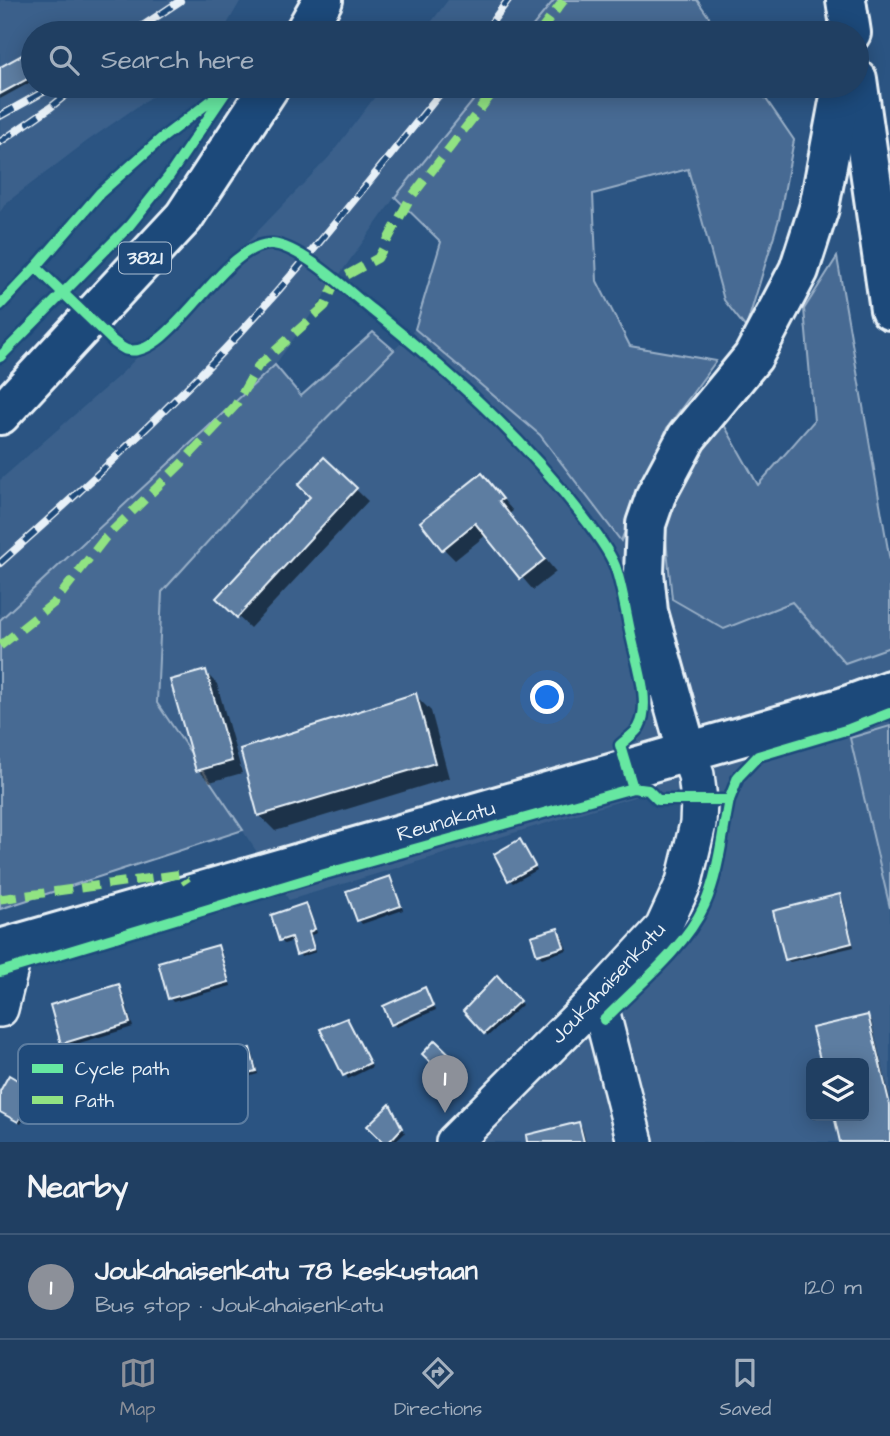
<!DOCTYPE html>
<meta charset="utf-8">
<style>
body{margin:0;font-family:"Architects Daughter",sans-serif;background:#284668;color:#f1f3f6}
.controls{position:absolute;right:21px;bottom:21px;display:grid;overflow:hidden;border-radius:10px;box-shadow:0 4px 18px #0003}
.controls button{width:63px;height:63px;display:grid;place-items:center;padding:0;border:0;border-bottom:2px solid #3d5877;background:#203f62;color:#f1f3f6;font:35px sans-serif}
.you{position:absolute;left:548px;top:698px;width:24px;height:24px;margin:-18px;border:5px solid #fff;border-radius:50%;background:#1a73e8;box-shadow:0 0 0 10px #1a73e833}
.badge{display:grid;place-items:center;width:46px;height:46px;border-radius:50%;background:#8c9099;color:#fff;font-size:23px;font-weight:700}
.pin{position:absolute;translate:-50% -58px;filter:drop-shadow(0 2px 4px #0008)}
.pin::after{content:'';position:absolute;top:37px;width:24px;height:21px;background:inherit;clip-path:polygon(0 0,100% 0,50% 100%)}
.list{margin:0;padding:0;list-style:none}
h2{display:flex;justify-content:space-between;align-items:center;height:91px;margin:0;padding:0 28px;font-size:30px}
h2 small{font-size:23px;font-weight:400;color:#a2afbe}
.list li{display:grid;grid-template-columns:46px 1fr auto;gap:21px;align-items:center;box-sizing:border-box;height:105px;padding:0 28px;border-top:2px solid #3d5877}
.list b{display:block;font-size:26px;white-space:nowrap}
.list p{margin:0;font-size:23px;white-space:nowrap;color:#a2afbe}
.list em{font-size:23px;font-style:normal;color:#a2afbe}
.icon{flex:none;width:38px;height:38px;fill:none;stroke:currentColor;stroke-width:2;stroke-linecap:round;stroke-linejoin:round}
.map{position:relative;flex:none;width:890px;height:1142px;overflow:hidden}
.search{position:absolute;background:#203f62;box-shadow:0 4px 18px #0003;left:21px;right:21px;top:21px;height:77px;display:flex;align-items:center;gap:18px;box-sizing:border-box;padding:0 24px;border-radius:38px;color:#a2afbe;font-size:26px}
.sheet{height:196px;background:#203f62}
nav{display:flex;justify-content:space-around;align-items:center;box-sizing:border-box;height:98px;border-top:2px solid #3d5877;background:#203f62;font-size:19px;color:#a2afbe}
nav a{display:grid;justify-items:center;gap:4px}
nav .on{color:#8c9099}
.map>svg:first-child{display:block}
.built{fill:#3a608b;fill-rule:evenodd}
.green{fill:#476b93;stroke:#98aec6;stroke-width:2}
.shadow{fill:#0007}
.building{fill:#5d7da1;stroke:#e8f1f8;stroke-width:2}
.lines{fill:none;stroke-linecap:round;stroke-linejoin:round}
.minor-casing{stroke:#e8f1f8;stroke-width:40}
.major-casing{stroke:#e8f1f8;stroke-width:44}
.minor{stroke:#1f4a7a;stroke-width:35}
.major{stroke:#1f4a7a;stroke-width:38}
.rail-casing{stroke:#e8f1f8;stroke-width:8}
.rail{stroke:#1f4a7a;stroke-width:5;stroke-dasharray:16;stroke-linecap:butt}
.quiet{stroke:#91e382;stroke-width:9;stroke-dasharray:18 9;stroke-linecap:butt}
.cycleway-casing{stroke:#1f4a7a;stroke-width:15}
.cycleway{stroke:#66e7a1;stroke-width:10}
.labels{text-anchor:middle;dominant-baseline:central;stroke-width:5;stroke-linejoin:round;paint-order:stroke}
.shield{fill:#1f4a7a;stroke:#acbfd2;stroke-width:2}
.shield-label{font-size:19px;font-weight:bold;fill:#e8f1f8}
.street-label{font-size:21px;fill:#e8f1f8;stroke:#1f4a7a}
.key{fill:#1f4a7a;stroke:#5b7ca0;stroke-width:2}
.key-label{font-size:19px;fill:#e8f1f8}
</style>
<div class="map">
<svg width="890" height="1142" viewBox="0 0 890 1142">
<rect width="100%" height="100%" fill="#2b5482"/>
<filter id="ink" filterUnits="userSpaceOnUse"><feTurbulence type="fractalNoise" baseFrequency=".0143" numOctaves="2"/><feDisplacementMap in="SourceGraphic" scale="14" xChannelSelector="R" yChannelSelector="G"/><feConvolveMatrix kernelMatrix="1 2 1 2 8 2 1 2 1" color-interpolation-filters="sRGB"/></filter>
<g filter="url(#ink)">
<!-- built -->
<g class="built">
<polygon points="0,0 241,0 222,33 33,33 33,86 167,86 86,142 6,203 0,212"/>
<polygon points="448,0 554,0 527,33 423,33"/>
<polygon points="383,86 485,86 395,197 275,365 0,620 0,480 122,373 329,157"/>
<path d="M415,329l125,106 81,106 51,58 52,30 68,-27 53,61 45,-16v495h-451l211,-218 20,-43 21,-86h-50l-352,105 -132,-197 5,-111 88,-97zM811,1063h53v53h-53z"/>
</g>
<!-- green -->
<g class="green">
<polygon points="554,0 697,0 720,33 527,33"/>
<polygon points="485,86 757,86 794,140 779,219 746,328 724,300 688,169 593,194 597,281 630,346 716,361 667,428 621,541 540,435 415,329 441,242 395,197"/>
<polygon points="837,257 890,561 890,647 845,663 792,602 724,629 672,599 665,529 678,478 723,423 758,485 814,421 804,309"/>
<polygon points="373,332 394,350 250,495 162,592 157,703 243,830 0,909 0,620 275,365 301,396"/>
<polygon points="890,726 890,908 850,738"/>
</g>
<!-- shadow -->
<g class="shadow">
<polygon points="33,51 33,81 0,99 0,69"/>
<polygon points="324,459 368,501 250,628 218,598 312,497"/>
<polygon points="482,475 513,511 509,514 556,572 533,590 486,535 455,560 443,548"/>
<polygon points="205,672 217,684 242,773 210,782 198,770"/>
<polygon points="415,695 431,711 449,778 275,831 259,815"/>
<polygon points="520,841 537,870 513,883 510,880"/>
<polygon points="389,878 393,881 403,910 362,924 359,920 349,892"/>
<polygon points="839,896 843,900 854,947 790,962 786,959"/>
<polygon points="306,905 309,908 317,933 311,935 316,952 301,957 294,941 284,944 281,940"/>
<polygon points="558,930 561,933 567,950 542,958 539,955 533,937"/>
<polygon points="217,947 221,950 231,986 173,1002 170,998"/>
<polygon points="497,978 522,1005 488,1036 466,1011"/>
<polygon points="118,986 122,990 133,1027 66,1047 62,1043"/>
<polygon points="424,989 436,1010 396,1027 393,1024"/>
<polygon points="868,1017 871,1020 890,1098 890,1142 842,1142 835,1116 864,1116 864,1063 823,1063 814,1030"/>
<polygon points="350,1024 372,1067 348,1079 322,1030"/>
<polygon points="435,1043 462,1069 451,1080 425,1054"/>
<polygon points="249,1050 253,1054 258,1074 240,1079 237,1076"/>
<polygon points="35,1092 38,1095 21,1124 0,1112 0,1095"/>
<polygon points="390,1106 405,1133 395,1142 385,1142"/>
<polygon points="579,1124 582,1127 586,1142 527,1142 526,1137"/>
</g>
<!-- building -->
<g class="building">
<polygon points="33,49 33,76 0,94 0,67"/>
<polygon points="324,457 357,488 237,618 216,598 310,497 298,485"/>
<polygon points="482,473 503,499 499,501 545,559 520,579 475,523 442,550 420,522"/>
<polygon points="206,670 232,761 196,771 170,680"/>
<polygon points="416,693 435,763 258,816 240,749"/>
<polygon points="520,839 535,866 508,881 494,854"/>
<polygon points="390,876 401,906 357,921 346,891"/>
<polygon points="840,894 852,943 785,960 773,911"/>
<polygon points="306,903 315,929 309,932 314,949 296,955 291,937 279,941 271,915"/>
<polygon points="558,928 564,947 537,955 531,936"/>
<polygon points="218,945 229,982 168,999 158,962"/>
<polygon points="497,975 520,1001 484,1034 463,1011"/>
<polygon points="119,984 130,1023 61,1044 50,1005"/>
<polygon points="425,987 433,1006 391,1025 383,1006"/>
<polygon points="868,1015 890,1105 890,1142 840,1142 834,1116 864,1116 864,1063 821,1063 812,1028"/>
<polygon points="347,1018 370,1063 343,1076 320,1029"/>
<polygon points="435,1040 460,1064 447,1078 422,1054"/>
<polygon points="250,1048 256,1071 235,1076 229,1054"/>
<polygon points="9,1075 36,1091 18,1122 0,1112 0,1091"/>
<polygon points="390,1104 402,1128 389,1142 383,1142 367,1126"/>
<polygon points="579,1122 584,1142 527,1142 526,1135"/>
</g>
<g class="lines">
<defs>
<g id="minor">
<polyline points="598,998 635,1142"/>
<polyline points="0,1009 10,969 5,947"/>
<polyline points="454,1142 598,998 663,928 684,882 698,824 699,800 696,775 687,751"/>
</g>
<g id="major">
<polyline points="846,0 851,33"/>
<polyline points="304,33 323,0"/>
<polyline points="857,79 890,310"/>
<polyline points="0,415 184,217 270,86"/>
<polyline points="687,751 648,612 644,573 646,524 656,495 687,437 753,357 799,270 819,208 842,86"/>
<polyline points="0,949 844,707 890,690"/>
</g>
</defs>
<!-- minor casing -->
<use href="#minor" class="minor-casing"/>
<!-- major casing -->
<use href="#major" class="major-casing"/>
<!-- minor -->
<use href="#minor" class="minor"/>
<!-- major -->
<use href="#major" class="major"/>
<defs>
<g id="rail">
<polyline points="132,33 180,1"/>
<polyline points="484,33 508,0"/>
<polyline points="0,116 54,86"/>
<polyline points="0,142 51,107 77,86"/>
<path d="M0,563c77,-68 152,-138 224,-213 79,-83 150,-175 222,-264"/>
</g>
</defs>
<!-- rail casing -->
<use href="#rail" class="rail-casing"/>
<!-- rail -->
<use href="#rail" class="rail"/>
<!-- quiet -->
<g class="quiet">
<polyline points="539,33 564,0"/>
<polyline points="0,646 55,602 105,538 181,464 235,406 258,366 325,306 336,281 378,258 409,200 498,86"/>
<polyline points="0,899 181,874 187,883"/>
</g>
<defs>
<g id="cycleway">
<path d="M36,267l78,75c3,2 9,7 13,8 44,10 98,-110 145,-106 29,2 76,47 100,66 75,60 147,124 205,199 12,15 31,39 38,57 8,22 12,54 18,78 5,22 18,61 6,83 -3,6 -14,13 -19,18l13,43"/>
<polyline points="0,305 36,267 100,193 162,138 216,97"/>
<polyline points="0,357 129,226 169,176 230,86"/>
<polyline points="0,972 321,875 633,788 648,790 658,800 729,800 738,777 758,756 849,729 890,713"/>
<path d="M604,1020c33,-34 80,-71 100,-114 15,-33 18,-72 25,-106"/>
</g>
</defs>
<!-- cycleway casing -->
<use href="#cycleway" class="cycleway-casing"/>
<!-- cycleway -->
<use href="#cycleway" class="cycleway"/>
</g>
</g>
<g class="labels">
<!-- shield labels -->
<rect class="shield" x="119" y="242.5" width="52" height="31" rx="5"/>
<g class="shield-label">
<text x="145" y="258">3821</text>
</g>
<!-- street labels -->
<g class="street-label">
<text transform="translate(446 821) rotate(-16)">Reunakatu</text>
<text transform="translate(608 983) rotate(-47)">Joukahaisenkatu</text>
</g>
</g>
<!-- legend -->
<rect x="18" y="1044" width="230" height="80" rx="10" class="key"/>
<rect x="32" y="1064" width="31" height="9" fill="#66e7a1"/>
<rect x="32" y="1096" width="31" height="8" fill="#91e382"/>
<g class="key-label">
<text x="75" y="1075">Cycle path</text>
<text x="75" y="1107">Path</text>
</g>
</svg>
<div class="controls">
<button><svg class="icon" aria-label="layers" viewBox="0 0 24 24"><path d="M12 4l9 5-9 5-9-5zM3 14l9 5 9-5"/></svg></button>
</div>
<div class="you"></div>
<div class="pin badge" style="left:445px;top:1113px">1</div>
<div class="search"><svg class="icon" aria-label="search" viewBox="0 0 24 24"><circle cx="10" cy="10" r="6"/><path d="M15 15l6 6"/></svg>Search here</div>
</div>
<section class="sheet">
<h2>Nearby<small></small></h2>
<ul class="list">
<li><span class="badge">1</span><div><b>Joukahaisenkatu 78 keskustaan</b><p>Bus stop · Joukahaisenkatu</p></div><em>120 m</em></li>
</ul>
</section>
<nav>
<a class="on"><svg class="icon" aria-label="map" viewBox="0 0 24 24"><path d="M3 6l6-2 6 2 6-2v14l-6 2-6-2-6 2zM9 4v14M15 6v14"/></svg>Map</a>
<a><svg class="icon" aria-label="directions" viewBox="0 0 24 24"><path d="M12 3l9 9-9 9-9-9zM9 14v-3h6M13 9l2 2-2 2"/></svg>Directions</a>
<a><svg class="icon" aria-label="saved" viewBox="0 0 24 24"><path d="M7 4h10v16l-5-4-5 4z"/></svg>Saved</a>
</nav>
